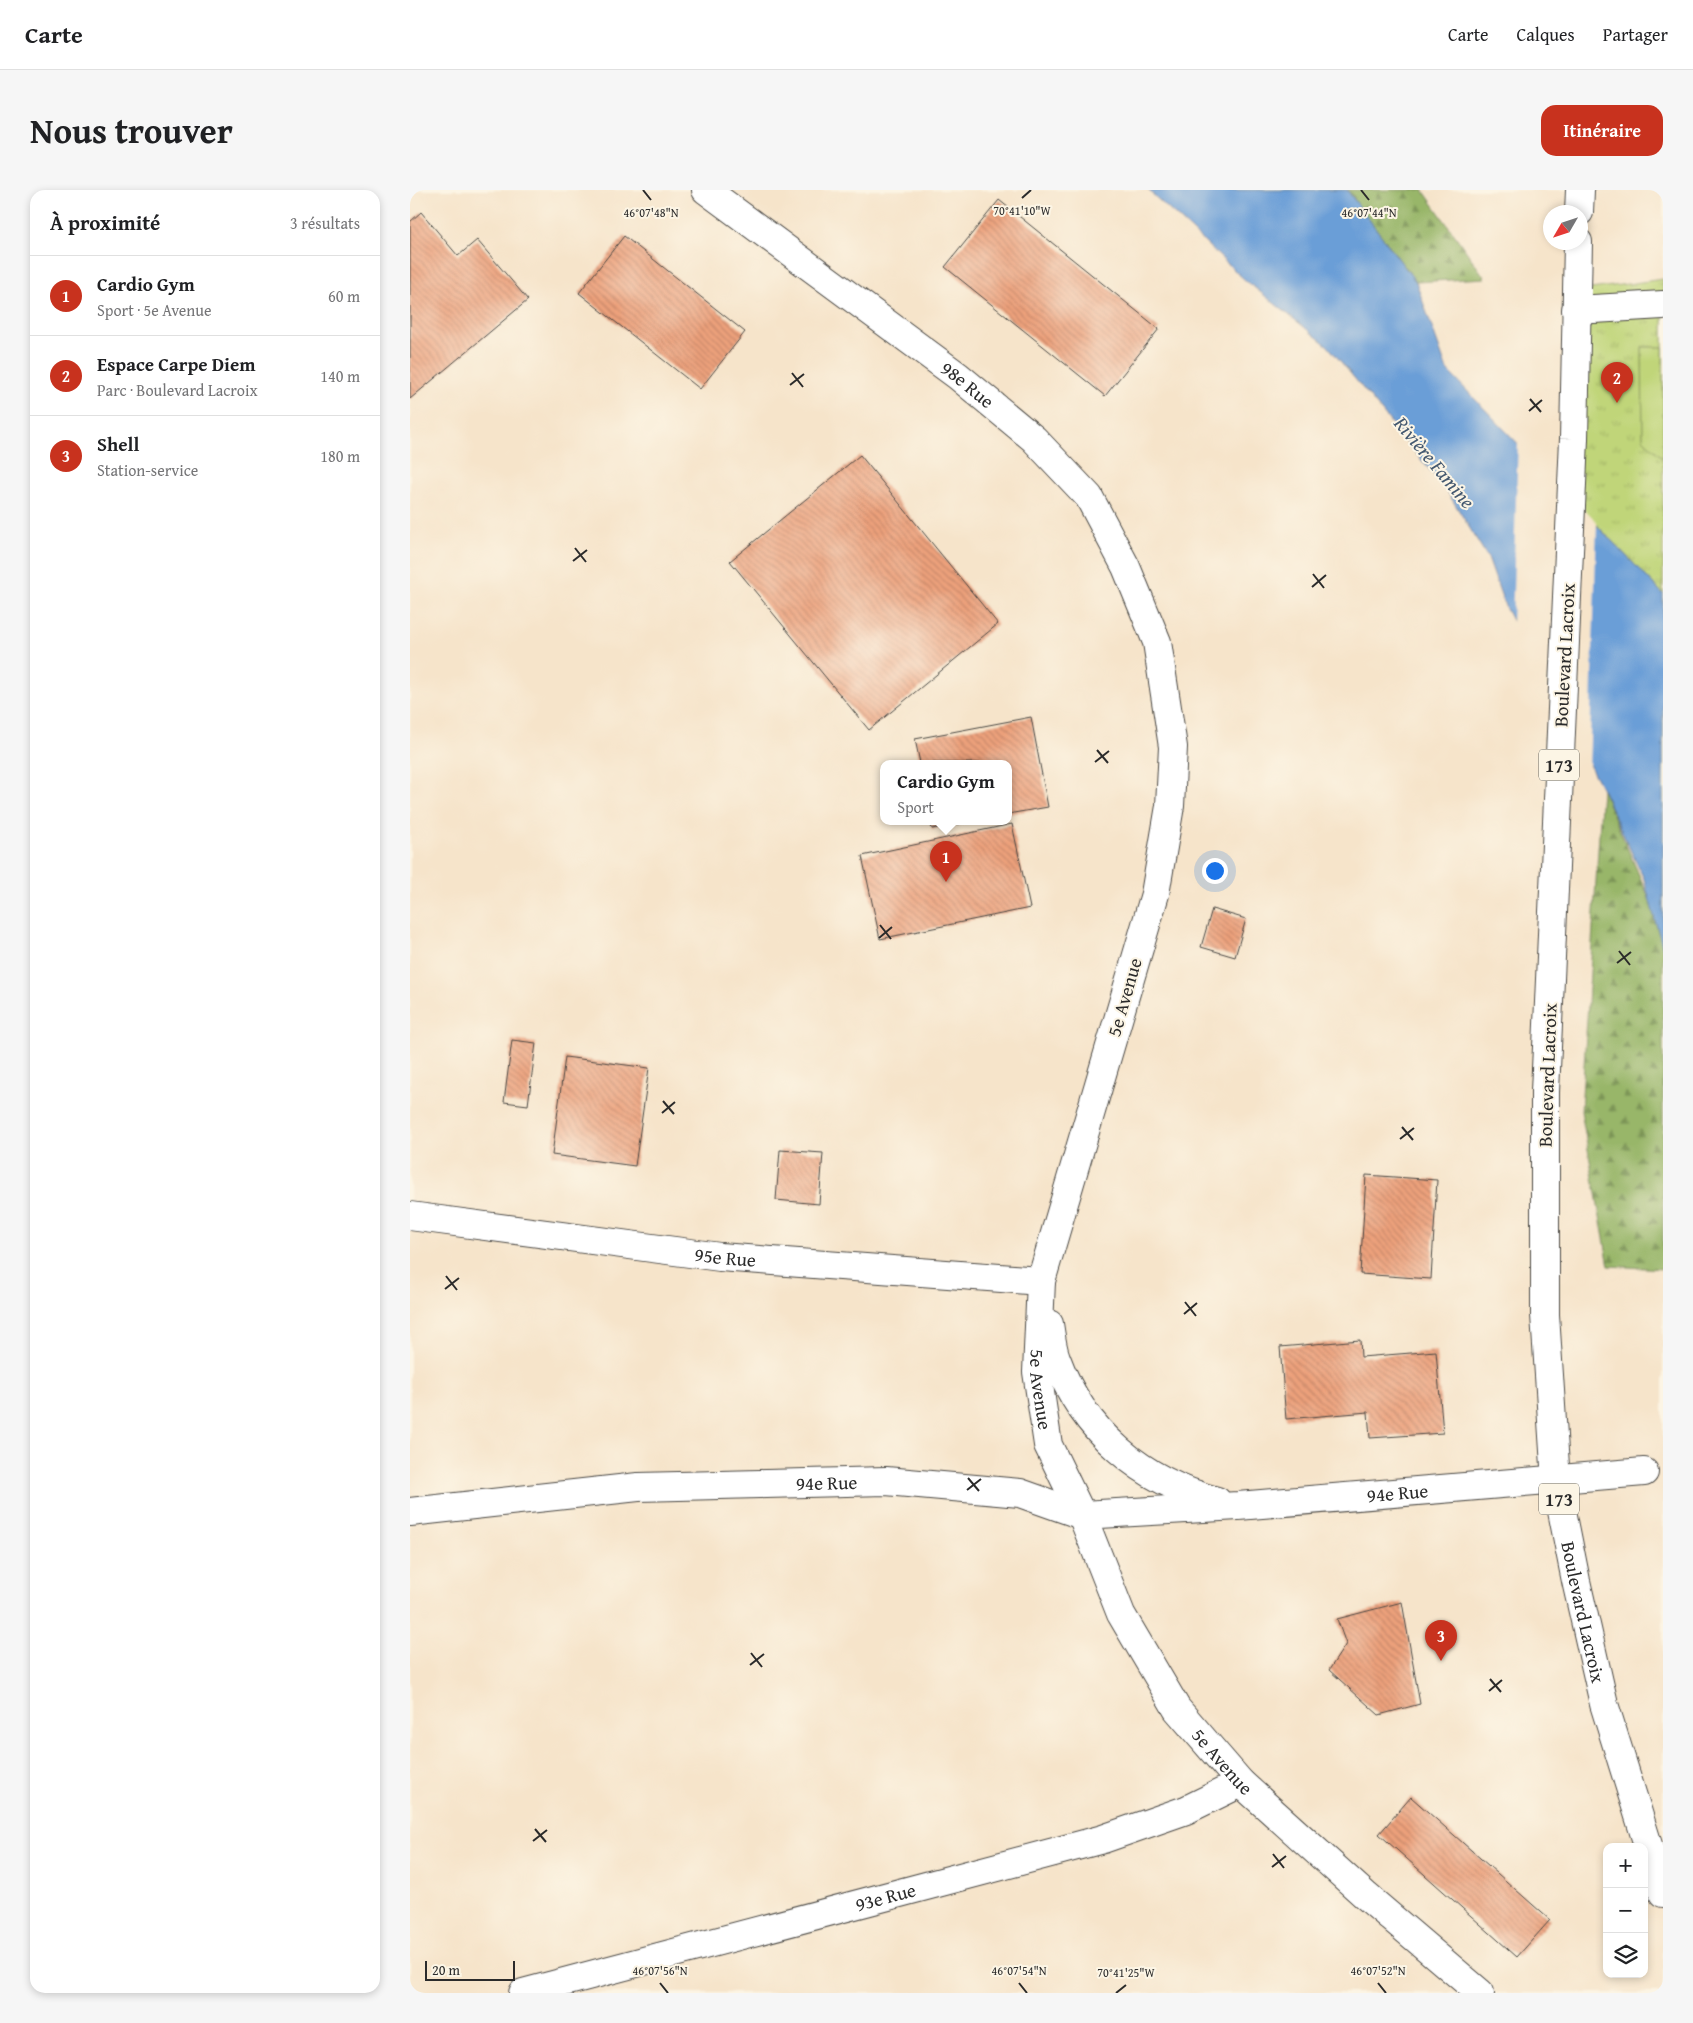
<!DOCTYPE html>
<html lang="fr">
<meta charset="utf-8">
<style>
body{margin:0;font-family:"Gentium Book Plus",serif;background:#f6f6f6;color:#202124}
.controls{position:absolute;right:15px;bottom:15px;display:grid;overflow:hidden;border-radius:10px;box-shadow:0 2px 8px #0003}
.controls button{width:45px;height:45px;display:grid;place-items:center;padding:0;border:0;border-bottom:1px solid #e0e0e0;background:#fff;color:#202124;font:25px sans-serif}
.compass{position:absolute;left:1133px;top:15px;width:45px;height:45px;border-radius:50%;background:#fff;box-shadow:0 2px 8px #0003;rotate:231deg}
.scale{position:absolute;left:15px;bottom:12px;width:90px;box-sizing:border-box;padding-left:5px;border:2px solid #2b2b2b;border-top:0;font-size:14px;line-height:18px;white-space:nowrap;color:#2b2b2b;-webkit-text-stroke:4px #fcf5e5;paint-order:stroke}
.you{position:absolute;left:804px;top:680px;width:18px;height:18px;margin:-12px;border:4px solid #fff;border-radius:50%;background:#1a73e8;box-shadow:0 0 0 8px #1a73e833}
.badge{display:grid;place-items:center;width:32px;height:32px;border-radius:50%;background:#c8321e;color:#fff;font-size:16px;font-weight:700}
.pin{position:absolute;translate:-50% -41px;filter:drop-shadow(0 1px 2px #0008)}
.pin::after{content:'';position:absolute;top:26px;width:18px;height:15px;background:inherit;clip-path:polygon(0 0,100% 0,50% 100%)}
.popup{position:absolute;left:470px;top:570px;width:132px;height:65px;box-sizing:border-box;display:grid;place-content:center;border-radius:10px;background:#fff;filter:drop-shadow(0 1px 4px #0005);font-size:16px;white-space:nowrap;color:#757577}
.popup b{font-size:19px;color:#202124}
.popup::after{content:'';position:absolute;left:50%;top:100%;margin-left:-10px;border:10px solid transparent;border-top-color:#fff}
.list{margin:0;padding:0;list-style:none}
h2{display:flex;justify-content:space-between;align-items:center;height:65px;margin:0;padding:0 20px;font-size:21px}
h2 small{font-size:16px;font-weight:400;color:#757577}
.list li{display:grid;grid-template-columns:32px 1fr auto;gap:15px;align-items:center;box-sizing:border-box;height:80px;padding:0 20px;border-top:1px solid #e0e0e0}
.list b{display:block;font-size:19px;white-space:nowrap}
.list p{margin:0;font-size:16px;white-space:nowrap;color:#757577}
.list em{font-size:16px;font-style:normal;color:#757577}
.icon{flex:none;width:28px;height:28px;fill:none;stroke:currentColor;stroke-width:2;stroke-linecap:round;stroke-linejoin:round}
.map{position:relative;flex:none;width:1253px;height:1803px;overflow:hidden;border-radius:15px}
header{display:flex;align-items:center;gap:30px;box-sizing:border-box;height:70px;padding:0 25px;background:#fff;border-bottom:1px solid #e0e0e0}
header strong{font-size:24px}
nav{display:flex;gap:28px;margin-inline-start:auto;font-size:18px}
.intro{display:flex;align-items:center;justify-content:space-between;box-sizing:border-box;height:120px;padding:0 30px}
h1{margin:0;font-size:35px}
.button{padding:12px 22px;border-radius:15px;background:#c8321e;color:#fff;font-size:18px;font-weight:700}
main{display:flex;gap:30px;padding:0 30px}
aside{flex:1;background:#fff;border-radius:15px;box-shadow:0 2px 8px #0003}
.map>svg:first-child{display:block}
.forest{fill:url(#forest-firs);stroke:#62704a}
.park{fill:url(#park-tufts);stroke:#768052}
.pitch{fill:#c0d579;stroke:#768052}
.water{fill:#6b9ed7;stroke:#4b6481}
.pier{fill:#f6e4ca}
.building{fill:url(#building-back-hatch)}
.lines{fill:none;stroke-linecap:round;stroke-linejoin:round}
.minor-casing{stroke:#494743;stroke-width:30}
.major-casing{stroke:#494743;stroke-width:30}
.minor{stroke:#fff;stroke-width:28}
.major{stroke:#fff;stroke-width:28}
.ticks{fill:none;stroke:#2b2b2b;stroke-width:2}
.labels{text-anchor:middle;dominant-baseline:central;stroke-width:4;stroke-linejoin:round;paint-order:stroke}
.shield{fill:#fcf5e5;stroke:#6a6863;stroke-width:1}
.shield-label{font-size:18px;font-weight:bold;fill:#2b2b2b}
.street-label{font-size:19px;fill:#2b2b2b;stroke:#fcf5e5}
.water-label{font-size:20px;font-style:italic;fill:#455970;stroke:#fcf5e5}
.ticks-label{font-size:12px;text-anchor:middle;fill:#2b2b2b;stroke:#fcf5e5;stroke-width:4;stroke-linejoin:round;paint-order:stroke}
</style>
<header>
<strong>Carte</strong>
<nav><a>Carte</a><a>Calques</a><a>Partager</a></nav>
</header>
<div class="intro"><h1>Nous trouver</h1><a class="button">Itinéraire</a></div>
<main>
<aside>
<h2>À proximité<small>3 résultats</small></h2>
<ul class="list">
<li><span class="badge">1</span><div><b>Cardio Gym</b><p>Sport · 5e Avenue</p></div><em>60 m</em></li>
<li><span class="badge">2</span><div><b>Espace Carpe Diem</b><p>Parc · Boulevard Lacroix</p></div><em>140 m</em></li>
<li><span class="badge">3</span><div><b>Shell</b><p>Station-service</p></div><em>180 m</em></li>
</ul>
</aside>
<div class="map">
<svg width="1253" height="1803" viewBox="0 0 1253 1803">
<defs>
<pattern id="forest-firs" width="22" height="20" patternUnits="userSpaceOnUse" patternTransform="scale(1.25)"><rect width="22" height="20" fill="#98b669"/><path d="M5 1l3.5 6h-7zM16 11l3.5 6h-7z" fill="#7c9457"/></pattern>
<pattern id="park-tufts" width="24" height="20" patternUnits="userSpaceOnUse" patternTransform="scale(1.25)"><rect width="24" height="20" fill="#c0d579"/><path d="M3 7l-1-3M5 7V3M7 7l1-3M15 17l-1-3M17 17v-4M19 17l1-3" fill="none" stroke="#a5b769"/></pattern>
<pattern id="building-back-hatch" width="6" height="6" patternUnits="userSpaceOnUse" patternTransform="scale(1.25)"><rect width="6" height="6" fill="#eda17c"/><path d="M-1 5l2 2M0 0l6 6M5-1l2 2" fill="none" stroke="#c08366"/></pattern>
</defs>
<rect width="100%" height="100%" fill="#fcf5e5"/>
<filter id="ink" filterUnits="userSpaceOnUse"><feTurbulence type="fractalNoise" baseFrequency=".02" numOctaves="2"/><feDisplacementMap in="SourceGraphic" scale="10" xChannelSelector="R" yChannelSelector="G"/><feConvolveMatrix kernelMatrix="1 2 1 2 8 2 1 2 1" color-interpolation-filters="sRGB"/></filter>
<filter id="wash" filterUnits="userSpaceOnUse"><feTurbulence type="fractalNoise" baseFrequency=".0096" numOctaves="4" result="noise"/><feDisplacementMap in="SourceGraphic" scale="20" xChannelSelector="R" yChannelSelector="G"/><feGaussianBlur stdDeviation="1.12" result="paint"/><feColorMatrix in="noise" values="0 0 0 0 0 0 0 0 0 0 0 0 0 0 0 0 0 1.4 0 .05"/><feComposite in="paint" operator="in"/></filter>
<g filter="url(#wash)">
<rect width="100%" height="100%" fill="#f6e4ca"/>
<!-- forest -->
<g class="forest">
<polygon points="937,0 1013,0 1075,88 1006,92"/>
<polygon points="1192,599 1239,708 1253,750 1253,1079 1199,1076 1171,921"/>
</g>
<!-- park -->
<polygon class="park" points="1253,89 1253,404 1158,305 1167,101"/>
<!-- pitch -->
<polygon class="pitch" points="1232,157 1253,157 1253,268 1233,249"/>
<!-- water -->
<polygon class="water" points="738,0 937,0 1006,92 1037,180 1253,404 1253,760 1234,689 1192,599 1096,419 1078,368 1037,301 918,156 835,90"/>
<!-- pier -->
<polygon class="pier" points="1108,250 1187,332 1179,581 1102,435"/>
<g id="blocks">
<!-- building -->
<g class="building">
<polygon points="589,10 749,139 695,206 535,77"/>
<polygon points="11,22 48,66 67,50 118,110 0,209 0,32"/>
<polygon points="214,46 335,142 290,199 169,103"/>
<polygon points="450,265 588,434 459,540 320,371"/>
<polygon points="621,527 638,617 598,624 598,573 510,573 505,549"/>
<polygon points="520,631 559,631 559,632 522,639"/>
<polygon points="602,634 620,718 470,749 452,666"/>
<polygon points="802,719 836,729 825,767 791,757"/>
<polygon points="102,850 126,853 118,915 94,912"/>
<polygon points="155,867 239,878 225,976 142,965"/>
<polygon points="370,960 413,963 409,1014 366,1010"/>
<polygon points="956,985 1027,990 1021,1089 950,1084"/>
<polygon points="950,1150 951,1167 1026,1161 1033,1243 960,1248 958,1222 876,1229 870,1157"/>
<polygon points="992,1412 1010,1514 969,1525 919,1480 936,1454 927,1429"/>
<polygon points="1001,1607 1140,1730 1107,1767 969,1644"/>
</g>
</g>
</g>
<g filter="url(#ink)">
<use href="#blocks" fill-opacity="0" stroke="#494743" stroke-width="1"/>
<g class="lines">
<defs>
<g id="minor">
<path id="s1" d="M296,0l252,186 76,63 55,58 37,70 31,75 16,105 -3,59 -15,88 -114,387 -4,91 11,73 34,70 39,99 56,95 64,74 124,112 115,98"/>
<polyline points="1166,120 1253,115"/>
<path id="s2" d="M0,1026l310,41 321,24"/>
<path d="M639,1134c2,11 3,24 7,34 27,74 86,123 161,143"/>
<path id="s3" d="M0,1322l228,-25 248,-6 134,12 62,22 156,-9 406,-34"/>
<path id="s4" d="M113,1803l580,-154 83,-29 55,-27"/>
</g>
<g id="major">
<polyline points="1169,22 1170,0"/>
<path id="s5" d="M1168,52l-4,197 -29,653v223l11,166 20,100 28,123 59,189"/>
</g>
</defs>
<!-- minor casing -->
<use href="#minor" class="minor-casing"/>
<!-- major casing -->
<use href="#major" class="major-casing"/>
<!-- minor -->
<use href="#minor" class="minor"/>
<!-- major -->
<use href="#major" class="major"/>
</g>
</g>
<!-- ticks -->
<path class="ticks" d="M233,0l8,10M951,0l8,10M612,8l9,-8M382,183l11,14M380,195l14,-11M1120,209l11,13M1119,221l13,-11M165,358l11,14M163,371l14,-11M903,384l11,14M902,397l14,-12M687,560l11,13M685,572l14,-11M470,735l11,14M469,748l13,-11M1209,761l11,14M1207,773l14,-11M253,911l11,13M252,923l13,-11M992,937l11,13M990,949l14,-11M36,1086l11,14M35,1099l14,-11M775,1112l11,14M774,1124l13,-11M558,1288l11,13M557,1300l14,-11M341,1463l11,14M340,1475l14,-11M1080,1489l11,13M1079,1501l13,-11M125,1639l11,13M123,1651l14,-11M863,1664l11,14M862,1677l14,-11M250,1793l8,10M609,1793l8,10M968,1793l8,10M706,1803l10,-8"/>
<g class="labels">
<!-- shield labels -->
<g class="shield">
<rect x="1129" y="559.5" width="40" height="31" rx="4"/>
<rect x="1129" y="1293.5" width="40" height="31" rx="4"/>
</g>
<g class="shield-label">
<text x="1149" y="575">173</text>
<text x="1149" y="1309">173</text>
</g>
<!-- street labels -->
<g class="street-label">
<text stroke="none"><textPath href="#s1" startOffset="326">98e Rue</textPath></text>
<text transform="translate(1154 465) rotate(-87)">Boulevard Lacroix</text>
<text transform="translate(714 807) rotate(-74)">5e Avenue</text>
<text transform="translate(1137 885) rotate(-88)">Boulevard Lacroix</text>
<text stroke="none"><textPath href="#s2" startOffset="318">95e Rue</textPath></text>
<text stroke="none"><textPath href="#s1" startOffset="1419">5e Avenue</textPath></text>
<text stroke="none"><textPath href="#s3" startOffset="418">94e Rue</textPath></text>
<text stroke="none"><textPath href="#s3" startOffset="994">94e Rue</textPath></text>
<text stroke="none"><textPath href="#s5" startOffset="1374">Boulevard Lacroix</textPath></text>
<text stroke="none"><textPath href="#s1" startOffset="1839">5e Avenue</textPath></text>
<text stroke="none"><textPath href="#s4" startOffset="375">93e Rue</textPath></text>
</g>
<!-- water labels -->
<g class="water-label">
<text transform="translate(1025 272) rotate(50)">Rivière Famine</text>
</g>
</g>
<g class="ticks-label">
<text x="612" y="25">70°41'10"W</text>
<text x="241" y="27">46°07'48"N</text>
<text x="959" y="27">46°07'44"N</text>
<text x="250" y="1785">46°07'56"N</text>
<text x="609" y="1785">46°07'54"N</text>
<text x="968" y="1785">46°07'52"N</text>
<text x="716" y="1787">70°41'25"W</text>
</g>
</svg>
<div class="controls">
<button>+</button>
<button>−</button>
<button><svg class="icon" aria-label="layers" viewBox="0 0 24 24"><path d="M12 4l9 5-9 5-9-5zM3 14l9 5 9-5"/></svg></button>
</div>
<svg class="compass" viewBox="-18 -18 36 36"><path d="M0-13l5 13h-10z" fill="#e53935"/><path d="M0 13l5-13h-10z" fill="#757577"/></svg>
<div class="scale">20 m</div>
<div class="you"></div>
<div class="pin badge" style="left:536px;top:692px">1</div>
<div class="popup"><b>Cardio Gym</b>Sport</div>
<div class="pin badge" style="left:1207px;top:213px">2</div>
<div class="pin badge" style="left:1031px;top:1471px">3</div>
</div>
</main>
